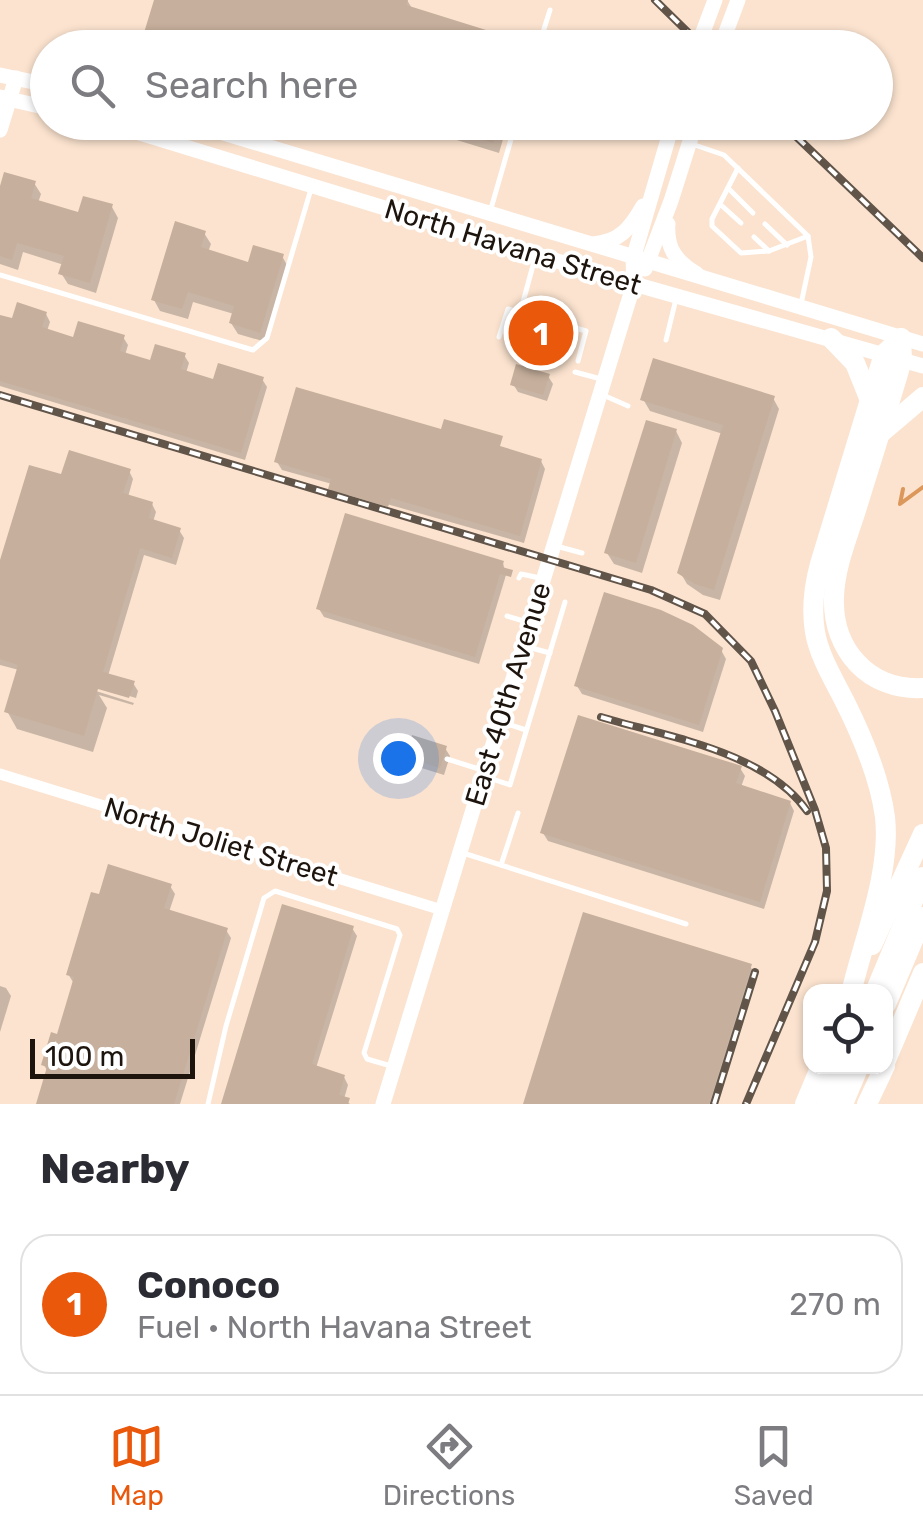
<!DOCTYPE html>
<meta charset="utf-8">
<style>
body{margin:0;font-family:Rubik,sans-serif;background:#f7f7f7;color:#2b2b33}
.controls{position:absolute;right:30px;bottom:30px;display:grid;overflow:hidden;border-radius:20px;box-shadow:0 2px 8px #0004}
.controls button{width:90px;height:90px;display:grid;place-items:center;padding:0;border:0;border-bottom:2px solid #e1e1e2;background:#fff;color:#2b2b33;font:50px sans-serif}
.scale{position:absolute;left:30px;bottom:25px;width:165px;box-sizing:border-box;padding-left:10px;border:5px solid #1d140d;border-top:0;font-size:28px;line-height:35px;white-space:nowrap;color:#1d140d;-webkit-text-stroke:8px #fff;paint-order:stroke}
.you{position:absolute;left:398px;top:758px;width:35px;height:35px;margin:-25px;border:8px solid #fff;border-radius:50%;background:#1a73e8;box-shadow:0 0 0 15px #1a73e833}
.badge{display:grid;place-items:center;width:65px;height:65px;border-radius:50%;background:#ea580c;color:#fff;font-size:32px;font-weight:700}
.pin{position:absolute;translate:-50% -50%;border:5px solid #fff;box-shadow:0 2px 10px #0006}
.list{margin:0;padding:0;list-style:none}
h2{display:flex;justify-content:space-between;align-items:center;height:130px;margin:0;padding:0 40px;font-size:42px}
h2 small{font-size:32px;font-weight:400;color:#7c7c81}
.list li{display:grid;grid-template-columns:65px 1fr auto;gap:30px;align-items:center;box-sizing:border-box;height:140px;margin:0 20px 20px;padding:0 20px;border:2px solid #e1e1e2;border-radius:30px}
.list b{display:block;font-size:38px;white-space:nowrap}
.list p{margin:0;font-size:32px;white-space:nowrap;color:#7c7c81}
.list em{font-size:32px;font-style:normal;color:#7c7c81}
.icon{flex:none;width:55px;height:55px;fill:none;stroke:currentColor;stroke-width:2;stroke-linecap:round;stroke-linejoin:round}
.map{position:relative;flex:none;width:923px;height:1104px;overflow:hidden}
.search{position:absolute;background:#fff;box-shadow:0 2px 8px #0004;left:30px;right:30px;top:30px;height:110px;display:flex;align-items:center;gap:25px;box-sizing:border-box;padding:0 35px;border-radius:55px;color:#7c7c81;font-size:38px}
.sheet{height:290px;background:#fff}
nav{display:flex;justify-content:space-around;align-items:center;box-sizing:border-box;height:140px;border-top:2px solid #e1e1e2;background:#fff;font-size:28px;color:#7c7c81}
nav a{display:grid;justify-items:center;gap:5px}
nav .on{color:#ea580c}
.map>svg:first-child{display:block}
.shadow{fill:#0003}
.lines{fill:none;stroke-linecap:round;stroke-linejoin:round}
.stream{stroke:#dc985a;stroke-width:4}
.building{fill:#c6af9c}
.lane{stroke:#fff;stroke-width:5}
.street{stroke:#fff;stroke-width:11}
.secondary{stroke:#fff;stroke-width:15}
.highway{stroke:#fff;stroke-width:20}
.rail-casing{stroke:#615449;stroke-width:8}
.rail{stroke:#fff;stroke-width:4;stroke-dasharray:11;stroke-linecap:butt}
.labels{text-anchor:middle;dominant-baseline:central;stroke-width:8;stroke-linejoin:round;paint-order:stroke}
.street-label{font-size:28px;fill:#1d140d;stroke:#fff}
</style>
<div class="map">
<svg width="923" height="1104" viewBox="0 0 923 1104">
<rect width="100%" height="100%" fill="#fbe3cf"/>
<!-- shadow -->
<g class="shadow">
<polygon points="156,0 407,0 413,10 522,44 525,48 153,48 145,36"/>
<polygon points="398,122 508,122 499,153"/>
<polygon points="34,183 41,194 38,203 80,215 112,207 118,218 96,293 68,284 61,273 64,265 23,252 18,270 0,264 0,195"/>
<polygon points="204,233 211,244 208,252 250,265 282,256 288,267 266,342 238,334 231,323 234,314 193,302 188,319 160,311 154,300"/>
<polygon points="46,314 50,322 47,331 74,340 123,337 128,345 125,355 152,363 184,355 189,363 186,373 215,382 262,379 267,387 245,460 0,386 0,317 13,321"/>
<polygon points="548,376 553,384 547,401 518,392 513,384"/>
<polygon points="773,398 779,409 720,600 703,595 687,584 680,572 723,434 650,411 643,399"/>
<polygon points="676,431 682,443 642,573 614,564 607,553"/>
<polygon points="443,432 501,438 499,449 541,461 545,469 524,543 348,493 348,498 331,491 332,484 282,470 277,462"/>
<polygon points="129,471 133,479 128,497 152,504 156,512 153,522 179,530 184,538 176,565 144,555 108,676 133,683 138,691 136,698 96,686 96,691 134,703 133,705 99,695 107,708 93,752 17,729 7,711 19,670 0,665 0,569 63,478"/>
<polygon points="348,498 393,511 392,514 350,502"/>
<polygon points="503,563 506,575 479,664 324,617 319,609"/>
<polygon points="721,650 726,659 703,732 582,694 577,686"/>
<polygon points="445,748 450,756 444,775 412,765 408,757"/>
<polygon points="740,768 745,776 741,787 790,803 794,811 764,909 548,841 543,833"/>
<polygon points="170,886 175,894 169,912 226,930 231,938 180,1104 38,1104 48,1072 44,1065 59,1037 73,982 68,974 101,897"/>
<polygon points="352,928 357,936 316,1068 344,1077 348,1085 344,1099 350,1104 224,1104"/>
<polygon points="750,966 755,974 715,1104 526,1104"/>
<polygon points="0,986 6,988 11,996 0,1032"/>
</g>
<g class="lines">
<!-- stream -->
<polyline class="stream" points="903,489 900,504 923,487"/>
</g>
<!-- building -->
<g class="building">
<polygon points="154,0 408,0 406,5 524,42 522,48 179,48 143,36"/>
<polygon points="428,122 499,122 493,143"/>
<polygon points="4,172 36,181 31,198 78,212 83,196 113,204 90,283 58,274 64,256 17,243 12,260 0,256 0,186"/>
<polygon points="175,221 206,231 201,247 248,262 253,245 284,254 260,333 229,323 234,306 188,292 182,309 151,300"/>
<polygon points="17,302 47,312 42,327 73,337 78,321 125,335 120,351 150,360 155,344 186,353 181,369 213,379 218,363 264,377 241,453 0,381 0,315 12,318"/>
<polygon points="509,318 576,338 573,349 506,329"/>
<polygon points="653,358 775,396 714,590 695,584 677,573 723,425 640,400"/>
<polygon points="516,364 550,374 543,395 510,385"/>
<polygon points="296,387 441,429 444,419 503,436 500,446 542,459 520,536 391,498 388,507 328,489 331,479 274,462"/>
<polygon points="646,420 677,429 636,563 604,553"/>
<polygon points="69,450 131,469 123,493 153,502 149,518 181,528 172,558 140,548 103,672 135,681 129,698 98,689 84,736 4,712 18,665 0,659 0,560 29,465 61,474"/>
<polygon points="345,513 504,561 502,567 513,570 511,577 500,574 475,657 316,609"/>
<polygon points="604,592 661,610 693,625 723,648 699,725 574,686"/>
<polygon points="578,715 742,766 736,783 791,801 760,902 540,833"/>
<polygon points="412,735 447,746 440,768 405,757"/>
<polygon points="108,864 172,884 164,908 228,928 174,1104 36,1104 47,1067 41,1065 51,1032 57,1034 74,977 66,975 91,892 99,894"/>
<polygon points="282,904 354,926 312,1064 345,1075 339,1095 350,1098 348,1104 221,1104"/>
<polygon points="583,912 752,964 709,1104 523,1104"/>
</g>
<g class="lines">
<!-- lane -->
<g class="lane">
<polyline points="538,48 550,10"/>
<polyline points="692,144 724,155 808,236 811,257 801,304"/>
<polyline points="738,168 712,219 712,226 741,253 769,251 808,236"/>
<polyline points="728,188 753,213"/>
<polyline points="721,205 741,223"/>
<polyline points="490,212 516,122"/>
<polyline points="765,224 787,245"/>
<polyline points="754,237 769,251"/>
<polyline points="0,275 253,350 267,338 311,189"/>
<polyline points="520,313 535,258"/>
<polyline points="499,337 508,309 586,331 578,361"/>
<polyline points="666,340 676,299"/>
<polyline points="575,372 601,379"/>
<polyline points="603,395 628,406"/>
<polyline points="556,546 582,553"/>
<polyline points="519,578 521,574 540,578"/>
<polyline points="507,616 527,622"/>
<polyline points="524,646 550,653"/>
<polyline points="501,722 526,730"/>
<polyline points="447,759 482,770"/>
<polyline points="486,777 510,785 565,602"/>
<polyline points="463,853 686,924"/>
<polyline points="501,865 518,813"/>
<polyline points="208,1104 226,1026 264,898 275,891 397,929 400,935 364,1053 367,1059 391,1066"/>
</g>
<!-- street -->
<polyline class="street" points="0,774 442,910"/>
<!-- secondary -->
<g class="secondary">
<polyline points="697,48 715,0"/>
<polyline points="720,48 738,0"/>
<polyline points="0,75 48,85"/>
<polyline points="0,97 48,108"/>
<polyline points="104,122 613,278 923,366"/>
<polyline points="187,122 923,344"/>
<polyline points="0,130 16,78"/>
<path d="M668,224c-2,25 9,38 29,50"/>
<path d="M593,244c26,-2 37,-15 50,-38"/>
<polyline points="645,269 671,201 696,122"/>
<polyline points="383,1104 627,306 634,284 633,259 673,122"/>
</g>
<!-- highway -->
<g class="highway">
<polyline points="831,338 855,363 869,398"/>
<path d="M901,338l1,22c-14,49 -30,98 -45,147 -9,29 -22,59 -23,90 -2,53 35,94 89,91"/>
<polyline points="882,432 923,397"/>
<polyline points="872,945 923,834"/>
<path d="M852,989c13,-53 39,-118 33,-172 -5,-38 -23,-81 -40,-115 -11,-22 -26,-46 -30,-70 -4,-24 -1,-46 5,-68l64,-210 17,-16"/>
<polyline points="875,992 923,877"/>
<polyline points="886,1004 923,917"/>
<polyline points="886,1060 923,973"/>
<polyline points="805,1104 821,1066"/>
<polyline points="826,1104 842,1066"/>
<polyline points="843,1104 859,1066"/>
<polyline points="867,1104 885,1066"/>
</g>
<defs>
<g id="rail">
<polyline points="655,0 704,48"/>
<polyline points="781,122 923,258"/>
<polyline points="0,395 651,590 705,614 751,661 775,711 815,810 826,848 827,891 815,942 746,1104"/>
<path d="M601,717c67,20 165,35 206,94"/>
<polyline points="714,1104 755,972"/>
</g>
</defs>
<!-- rail casing -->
<use href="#rail" class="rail-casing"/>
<!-- rail -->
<use href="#rail" class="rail"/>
</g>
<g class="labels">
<!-- street labels -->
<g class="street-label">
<text transform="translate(513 247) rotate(17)">North Havana Street</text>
<text transform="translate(508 694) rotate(-73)">East 40th Avenue</text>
<text transform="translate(221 842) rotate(17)">North Joliet Street</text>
</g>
</g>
</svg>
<div class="controls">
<button><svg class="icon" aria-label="locate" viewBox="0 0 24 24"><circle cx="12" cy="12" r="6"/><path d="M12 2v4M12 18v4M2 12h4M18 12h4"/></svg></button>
</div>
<div class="scale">100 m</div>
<div class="you"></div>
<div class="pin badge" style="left:541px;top:333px">1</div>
<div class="search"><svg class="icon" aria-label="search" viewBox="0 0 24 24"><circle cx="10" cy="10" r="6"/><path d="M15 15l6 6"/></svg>Search here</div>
</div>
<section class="sheet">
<h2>Nearby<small></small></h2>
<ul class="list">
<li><span class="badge">1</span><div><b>Conoco</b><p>Fuel · North Havana Street</p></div><em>270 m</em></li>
</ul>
</section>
<nav>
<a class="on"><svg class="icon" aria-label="map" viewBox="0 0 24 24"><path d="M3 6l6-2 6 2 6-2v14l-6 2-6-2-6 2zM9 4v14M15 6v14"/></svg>Map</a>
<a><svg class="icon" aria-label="directions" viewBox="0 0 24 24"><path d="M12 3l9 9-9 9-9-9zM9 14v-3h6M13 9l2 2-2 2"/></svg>Directions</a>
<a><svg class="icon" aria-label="saved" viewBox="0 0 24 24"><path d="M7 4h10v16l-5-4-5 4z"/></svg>Saved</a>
</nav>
